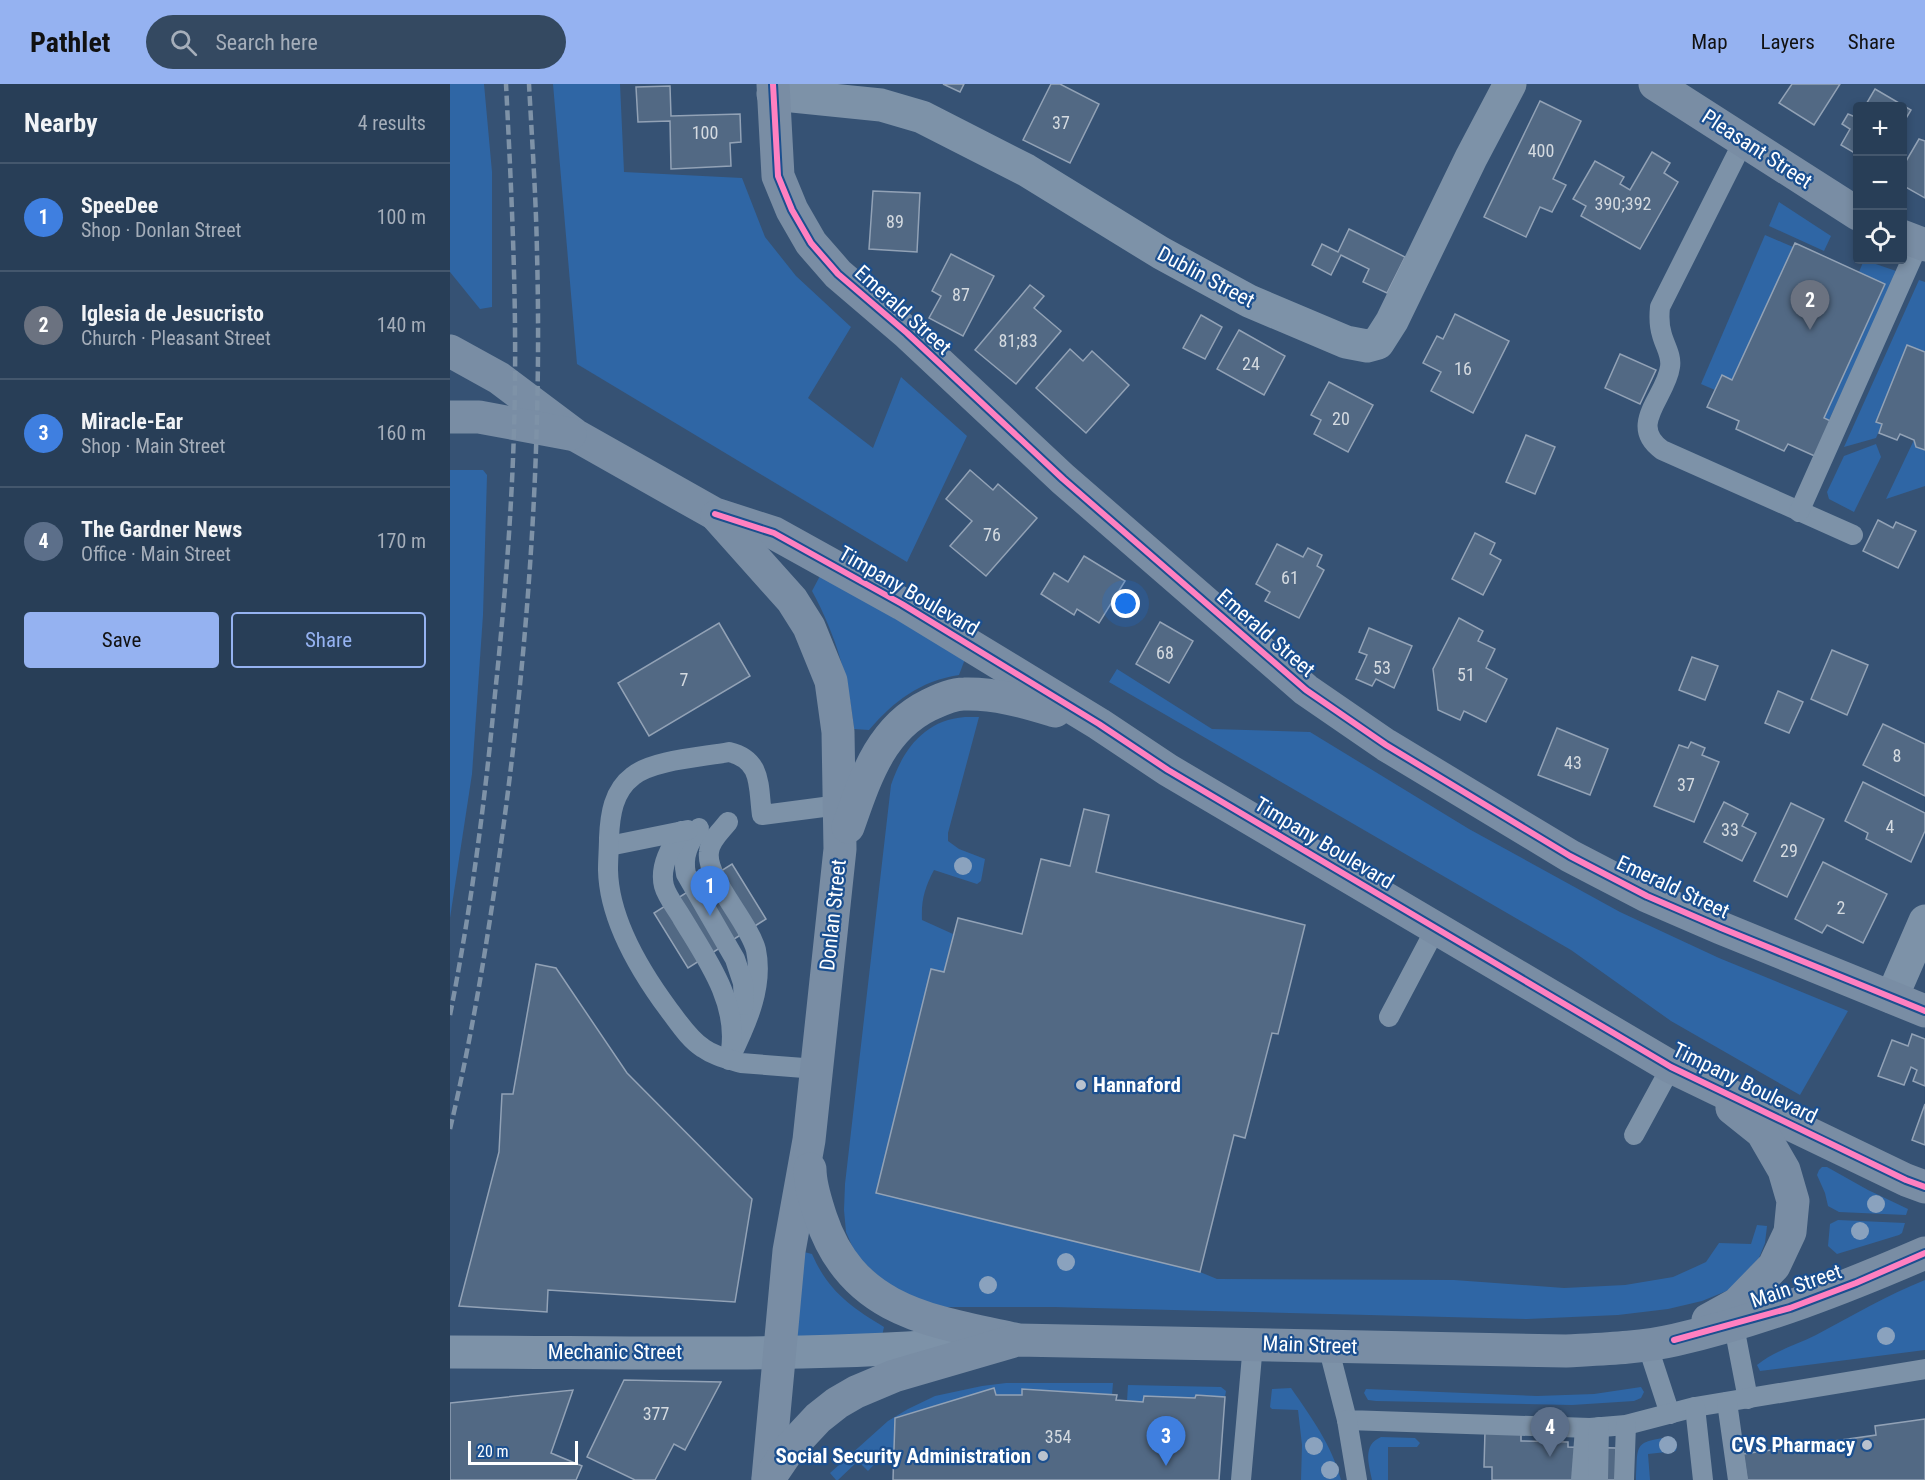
<!DOCTYPE html>
<meta charset="utf-8">
<style>
body{margin:0;font-family:"Roboto Condensed",sans-serif;background:#344961;color:#f1f3f6}
.controls{position:absolute;right:18px;top:18px;display:grid;overflow:hidden;border-radius:6px;box-shadow:0 3px 9px #0003}
.controls button{width:54px;height:54px;display:grid;place-items:center;padding:0;border:0;border-bottom:2px solid #44576d;background:#283e57;color:#f1f3f6;font:30px sans-serif}
.scale{position:absolute;left:18px;bottom:15px;width:110px;box-sizing:border-box;padding-left:6px;border:3px solid #fff;border-top:0;font-size:16px;line-height:21px;white-space:nowrap;color:#fff;-webkit-text-stroke:4px #1b4f8f;paint-order:stroke}
.you{position:absolute;left:676px;top:520px;width:21px;height:21px;margin:-15px;border:4px solid #fff;border-radius:50%;background:#1a73e8;box-shadow:0 0 0 9px #1a73e833}
.badge{display:grid;place-items:center;width:39px;height:39px;border-radius:50%;background:#95b2f1;color:#fff;font-size:20px;font-weight:700}
.pin{position:absolute;translate:-50% -50px;filter:drop-shadow(0 2px 3px #0008)}
.pin::after{content:'';position:absolute;top:32px;width:21px;height:18px;background:inherit;clip-path:polygon(0 0,100% 0,50% 100%)}
.list{margin:0;padding:0;list-style:none}
h2{display:flex;justify-content:space-between;align-items:center;height:78px;margin:0;padding:0 24px;font-size:26px}
h2 small{font-size:20px;font-weight:400;color:#a5aeba}
.list li{display:grid;grid-template-columns:39px 1fr auto;gap:18px;align-items:center;box-sizing:border-box;height:108px;padding:0 24px;border-top:2px solid #44576d}
.list b{display:block;font-size:22px;white-space:nowrap}
.list p{margin:0;font-size:20px;white-space:nowrap;color:#a5aeba}
.list em{font-size:20px;font-style:normal;color:#a5aeba}
.actions{display:flex;gap:12px;padding:18px 24px}
.actions a{flex:1;padding:14px 0;border:2px solid #95b2f1;border-radius:6px;text-align:center;font-size:21px;color:#95b2f1}
.actions .main{background:#95b2f1;color:#111}
.icon{flex:none;width:33px;height:33px;fill:none;stroke:currentColor;stroke-width:2;stroke-linecap:round;stroke-linejoin:round}
.map{position:relative;flex:none;width:1475px;height:1396px;overflow:hidden}
header{display:flex;align-items:center;gap:36px;box-sizing:border-box;height:84px;padding:0 30px;background:#95b2f1;color:#111}
header strong{font-size:28px}
nav{display:flex;gap:33px;margin-inline-start:auto;font-size:21px}
.search{width:420px;height:54px;background:#344961;display:flex;align-items:center;gap:15px;box-sizing:border-box;padding:0 21px;border-radius:33px;color:#a5aeba;font-size:22px}
main{display:flex}
aside{flex:1;background:#283e57}
.map>svg:first-child{display:block}
.green{fill:#2f66a5}
.building{fill:#526984;stroke:#92a2b6;stroke-width:1.5}
.lines{fill:none;stroke-linecap:round;stroke-linejoin:round}
.lane{stroke:#7d92a8;stroke-width:20}
.street{stroke:#7d92a8;stroke-width:33}
.secondary{stroke:#798da4;stroke-width:33}
.rail{stroke:#7e92a7;stroke-width:4.5;stroke-dasharray:10 4.5;stroke-linecap:butt}
.cycleway-casing{stroke:#1b4f8f;stroke-width:10}
.cycleway{stroke:#ff80c0;stroke-width:6}
.tree{fill:#8aa2be}
.poi-dot{fill:#b9c2ce;stroke:#1b4f8f;stroke-width:2}
.labels{text-anchor:middle;dominant-baseline:central;stroke-width:4.5;stroke-linejoin:round;paint-order:stroke}
.number-label{font-size:18px;fill:#d4dae0}
.street-label{font-size:21px;fill:#fff;stroke:#1b4f8f}
.poi-label{font-size:21px;font-weight:bold;fill:#fff;stroke:#1b4f8f;text-anchor:end}
</style>
<header>
<strong>Pathlet</strong>
<div class="search"><svg class="icon" aria-label="search" viewBox="0 0 24 24"><circle cx="10" cy="10" r="6"/><path d="M15 15l6 6"/></svg>Search here</div>
<nav><a>Map</a><a>Layers</a><a>Share</a></nav>
</header>
<main>
<aside>
<h2>Nearby<small>4 results</small></h2>
<ul class="list">
<li><span class="badge" style="background:#3f7fe0">1</span><div><b>SpeeDee</b><p>Shop · Donlan Street</p></div><em>100 m</em></li>
<li><span class="badge" style="background:#6b7280">2</span><div><b>Iglesia de Jesucristo</b><p>Church · Pleasant Street</p></div><em>140 m</em></li>
<li><span class="badge" style="background:#3f7fe0">3</span><div><b>Miracle-Ear</b><p>Shop · Main Street</p></div><em>160 m</em></li>
<li><span class="badge" style="background:#5c6f8a">4</span><div><b>The Gardner News</b><p>Office · Main Street</p></div><em>170 m</em></li>
</ul>
<div class="actions"><a class="main">Save</a><a>Share</a></div>
</aside>
<div class="map">
<svg width="1475" height="1396" viewBox="0 0 1475 1396">
<rect width="100%" height="100%" fill="#365274"/>
<!-- green -->
<g class="green">
<polygon points="0,0 34,0 42,88 42,223 30,225 0,188"/>
<polygon points="103,0 170,0 174,88 292,94 315,153 346,192 401,243 358,314 423,364 451,293 517,352 457,478 127,280"/>
<polygon points="1329,118 1381,152 1374,167 1319,142"/>
<polygon points="1315,151 1343,163 1282,296 1265,306 1251,300"/>
<polygon points="1414,176 1449,188 1379,336 1374,334 1435,201 1409,188"/>
<polygon points="1469,196 1475,198 1475,268 1426,338 1432,340 1426,354 1394,363"/>
<polygon points="1464,356 1466,363 1475,366 1475,402 1436,415"/>
<polygon points="1426,360 1431,373 1404,428 1379,415 1377,408 1394,372"/>
<polygon points="0,386 33,386 37,391 33,531 22,690 0,834"/>
<path d="M371,490l144,85 -6,16c-39,6 -65,26 -90,55l-15,-1c-5,-49 -18,-94 -42,-138z"/>
<polygon points="667,585 762,645 860,648 1019,745 1170,828 1269,874 1398,927 1350,1011 1221,937 1121,866 659,598"/>
<path d="M515,633h14l-31,116v8l11,8 26,10 -4,22 -4,3 -43,-14c-9,17 -13,30 -12,50l31,14 -9,38 -67,221 323,79 17,7 237,1 110,8 61,-3 48,-8 20,-9 13,-6 13,-19 32,1 6,-19 10,1 -2,17 -6,15 -30,32 -27,11 -34,8 -50,6 -91,4 -473,-12h-122l-35,-13 -41,-39 -10,-23 -2,-22 1,-26 46,-399c12,-35 33,-65 74,-68z"/>
<polygon points="1372,1083 1377,1083 1418,1106 1458,1125 1456,1131 1389,1128 1378,1122 1375,1109 1367,1091 1369,1086"/>
<polygon points="1388,1136 1455,1139 1452,1149 1449,1151 1387,1170 1378,1162 1380,1140"/>
<path d="M354,1168l8,2c16,37 39,53 72,73l-2,9 -85,1z"/>
<path d="M1475,1196v70l-165,21 -3,-6c17,-14 39,-20 59,-30 36,-19 71,-40 109,-55z"/>
<polygon points="556,1299 663,1299 662,1311 572,1306 572,1311 546,1311 543,1304 445,1334 444,1369 436,1368 418,1387 408,1377 388,1396 386,1396 380,1389 438,1337 458,1325 485,1312 532,1302"/>
<polygon points="678,1301 771,1303 776,1307 775,1313 746,1311 745,1314 694,1312 693,1318 677,1317"/>
<polygon points="1191,1303 1194,1308 1191,1314 1184,1317 1122,1321 926,1317 918,1316 914,1309 916,1305 1087,1312 1144,1310"/>
<path d="M841,1304c20,29 41,57 50,92h-40l1,-35 -4,-35 -26,-1 -2,-2 2,-18z"/>
<path d="M931,1353l34,1 5,5 -3,4h-29v33h-16c-3,-16 -10,-35 9,-43z"/>
<path d="M1221,1353l6,8 -1,6 -28,3 2,26h-14c2,-36 -3,-38 35,-43z"/>
</g>
<!-- building -->
<g class="building">
<polygon points="493,0 514,0 510,8"/>
<polygon points="601,0 610,0 649,20 620,79 573,56"/>
<polygon points="1342,0 1390,0 1364,41 1329,19"/>
<polygon points="220,2 221,32 290,30 291,58 280,59 281,82 221,85 220,37 188,38 186,3"/>
<polygon points="1425,5 1461,26 1452,41 1452,22 1415,22"/>
<polygon points="1090,17 1131,37 1103,95 1116,101 1102,128 1090,123 1076,153 1034,133"/>
<polygon points="1398,30 1408,34 1408,71 1391,61 1400,45 1392,40"/>
<polygon points="1469,55 1475,57 1475,114 1452,101 1452,84"/>
<polygon points="1202,68 1220,79 1214,89 1228,98 1190,165 1131,132 1136,122 1123,115 1145,77 1174,93 1170,100 1180,106"/>
<polygon points="423,107 470,109 467,168 419,165"/>
<polygon points="899,145 955,173 937,209 913,198 919,185 891,171 881,191 862,181 872,160 888,168"/>
<polygon points="1345,159 1435,200 1374,334 1385,339 1369,374 1338,360 1334,367 1286,345 1289,337 1257,323 1272,291 1282,296"/>
<polygon points="501,170 544,192 513,252 479,234 491,212 482,207"/>
<polygon points="580,201 594,212 584,224 611,247 566,300 525,266"/>
<polygon points="1005,230 1059,257 1023,329 981,307 991,288 973,279 987,252 993,255"/>
<polygon points="751,231 772,243 755,275 733,264"/>
<polygon points="789,246 835,272 814,311 767,285"/>
<polygon points="1457,261 1475,268 1475,366 1466,363 1464,356 1450,350 1447,356 1429,349 1432,340 1426,338"/>
<polygon points="620,265 633,277 642,267 679,301 636,349 586,304"/>
<polygon points="1170,270 1206,286 1190,320 1155,304"/>
<polygon points="879,298 923,321 898,368 864,350 871,336 861,331"/>
<polygon points="1076,351 1105,363 1085,410 1056,398"/>
<polygon points="520,386 543,406 548,400 587,434 536,492 500,462 522,437 496,415"/>
<polygon points="1428,436 1443,444 1446,438 1466,447 1448,484 1413,467"/>
<polygon points="1025,449 1045,459 1040,470 1051,476 1033,511 1002,495"/>
<polygon points="827,460 853,473 858,464 872,471 867,482 874,486 849,534 815,517 820,508 806,500"/>
<polygon points="634,472 675,497 649,539 627,525 624,531 591,510 604,489 618,498"/>
<polygon points="1009,534 1033,547 1028,557 1045,565 1036,584 1057,595 1036,638 1014,627 1010,636 988,626 983,585"/>
<polygon points="710,538 743,557 719,599 686,580"/>
<polygon points="269,539 300,592 199,652 168,599"/>
<polygon points="919,544 962,562 944,604 926,595 922,602 906,595 917,571 909,568"/>
<polygon points="1382,566 1418,581 1397,631 1361,615"/>
<polygon points="1242,573 1268,582 1255,616 1229,606"/>
<polygon points="1328,607 1353,618 1339,649 1315,639"/>
<polygon points="1433,640 1475,660 1475,712 1413,681"/>
<polygon points="1107,644 1158,665 1140,711 1088,691"/>
<polygon points="1241,658 1255,664 1252,671 1269,678 1244,738 1204,722 1229,661 1238,664"/>
<polygon points="1413,698 1475,729 1475,747 1461,778 1416,755 1418,749 1395,737"/>
<polygon points="1274,718 1298,730 1292,742 1306,749 1292,777 1254,758"/>
<polygon points="1341,719 1374,735 1337,813 1304,797"/>
<polygon points="634,725 659,731 646,788 855,841 828,950 822,949 795,1054 784,1051 750,1188 426,1109 481,885 494,888 508,834 572,850 591,775 620,782"/>
<polygon points="1373,778 1437,810 1413,859 1377,841 1372,849 1345,835"/>
<polygon points="282,780 316,835 238,884 204,829"/>
<polygon points="86,880 106,884 177,989 302,1115 285,1218 98,1206 97,1228 9,1222 49,1068 52,1010 63,1010"/>
<polygon points="1462,950 1475,955 1475,1002 1463,997 1467,986 1461,983 1454,1001 1428,992 1442,956 1458,962"/>
<polygon points="1475,1020 1475,1061 1462,1056"/>
<polygon points="174,1296 271,1298 235,1366 224,1360 205,1396 185,1396 137,1373"/>
<polygon points="544,1304 546,1311 572,1311 572,1305 667,1311 666,1316 693,1318 694,1312 745,1314 746,1311 775,1313 769,1396 443,1396 445,1334"/>
<polygon points="123,1306 101,1369 132,1382 126,1396 0,1396 0,1319"/>
<polygon points="1475,1335 1475,1396 1297,1396 1293,1370 1426,1351 1425,1342"/>
<polygon points="1035,1347 1071,1348 1071,1357 1118,1358 1118,1363 1166,1364 1166,1396 1042,1396 1042,1383 1034,1383"/>
</g>
<g class="lines">
<!-- lane -->
<g class="lane">
<path d="M1294,56l-84,167c-1,10 -1,19 2,28 3,11 10,21 8,32 -4,30 -43,58 -8,83l191,85"/>
<polyline points="1349,428 1469,159"/>
<path d="M278,738c-7,9 -18,18 -19,30 -4,25 40,70 47,98 8,38 -11,77 -27,110"/>
<path d="M249,744c-10,15 -17,28 -13,46l49,85 8,24 1,22"/>
<path d="M232,747c-11,15 -23,35 -18,55 3,11 13,23 18,32 24,40 56,83 49,132"/>
<polyline points="159,762 238,746"/>
<polyline points="939,933 986,844"/>
<path d="M367,985l-76,-6c-13,-4 -27,-7 -38,-15 -14,-9 -24,-25 -34,-38 -29,-39 -60,-90 -61,-140 0,-11 1,-22 1,-32 1,-23 4,-47 24,-62 20,-16 70,-19 96,-24 34,8 29,35 33,63l77,-10"/>
<polyline points="1184,1051 1221,983"/>
<polyline points="1282,1232 1298,1315"/>
<polyline points="1197,1260 1220,1330"/>
<polyline points="878,1262 897,1336 1140,1344 1176,1341 1245,1323 1475,1285"/>
<polyline points="1277,1318 1288,1396"/>
<polyline points="1245,1323 1253,1396"/>
<polyline points="897,1336 907,1396"/>
<polyline points="791,1396 803,1260"/>
<polyline points="1131,1396 1135,1344"/>
<polyline points="1148,1396 1149,1343"/>
<polyline points="1174,1396 1176,1341"/>
</g>
<!-- street -->
<g class="street">
<polyline points="323,10 431,21 472,33 576,86 711,169 799,217 896,258 917,262 928,259 942,237 1021,74 1060,0"/>
<polyline points="1442,913 1475,837"/>
<path d="M0,1268c176,0 354,6 529,-9"/>
</g>
<!-- secondary -->
<g class="secondary">
<polyline points="323,0 328,92 342,126 361,159 388,190 457,249 613,395 856,606 936,661 1120,772 1197,812 1271,844 1475,927"/>
<polyline points="1205,0 1408,130"/>
<polyline points="1452,152 1475,161"/>
<polyline points="0,267 49,294 125,351 265,430 324,449 452,520 649,640 718,686 1221,983 1456,1096 1475,1103"/>
<polyline points="0,333 29,333 120,350"/>
<polyline points="267,432 342,516 359,543 381,597 388,648 390,765 359,1056 339,1167 318,1394"/>
<path d="M398,743c17,-48 32,-98 81,-122 11,-5 23,-11 35,-11 32,-1 61,8 91,17"/>
<path d="M360,1085c0,17 6,33 11,49 31,93 109,103 193,121"/>
<polyline points="1258,1236 1287,1220 1324,1182 1340,1148 1343,1117 1334,1086 1312,1048 1282,1024"/>
<path d="M318,1396l21,-31 29,-31 19,-15 19,-11 38,-16 123,-36 549,11c36,-2 74,-3 109,-11 87,-20 169,-52 250,-87"/>
</g>
<!-- rail -->
<g class="rail">
<path d="M0,931c21,-106 35,-214 45,-321 11,-104 19,-209 20,-314 1,-99 -4,-197 -9,-296"/>
<path d="M0,1045c24,-101 40,-204 54,-307 25,-188 38,-379 33,-569 -1,-56 -5,-113 -8,-169"/>
</g>
<defs>
<g id="cycleway">
<polyline points="323,0 328,92 342,126 361,159 388,190 457,249 613,395 856,606 936,661 1120,772 1197,812 1271,844 1475,927"/>
<polyline points="265,430 324,449 452,520 649,640 718,686 1221,983 1456,1096 1475,1103"/>
<polyline points="1224,1256 1340,1224 1406,1199 1475,1169"/>
</g>
</defs>
<!-- cycleway casing -->
<use href="#cycleway" class="cycleway-casing"/>
<!-- cycleway -->
<use href="#cycleway" class="cycleway"/>
</g>
<!-- trees -->
<g class="tree">
<circle cx="513" cy="782" r="9"/>
<circle cx="1426" cy="1120" r="9"/>
<circle cx="1410" cy="1147" r="9"/>
<circle cx="616" cy="1178" r="9"/>
<circle cx="538" cy="1201" r="9"/>
<circle cx="1436" cy="1252" r="9"/>
<circle cx="1218" cy="1361" r="9"/>
<circle cx="864" cy="1362" r="9"/>
<circle cx="880" cy="1386" r="9"/>
</g>
<!-- markers -->
<g class="poi-dot">
<circle cx="631" cy="1001" r="6"/>
<circle cx="1417" cy="1361" r="6"/>
<circle cx="593" cy="1372" r="6"/>
</g>
<g class="labels">
<!-- number labels -->
<g class="number-label">
<text x="611" y="38">37</text>
<text x="255" y="48">100</text>
<text x="1091" y="66">400</text>
<text x="1173" y="119">390;392</text>
<text x="445" y="137">89</text>
<text x="511" y="210">87</text>
<text x="568" y="256">81;83</text>
<text x="801" y="279">24</text>
<text x="1013" y="284">16</text>
<text x="891" y="334">20</text>
<text x="542" y="450">76</text>
<text x="840" y="493">61</text>
<text x="715" y="568">68</text>
<text x="932" y="583">53</text>
<text x="1016" y="590">51</text>
<text x="234" y="595">7</text>
<text x="1447" y="671">8</text>
<text x="1123" y="678">43</text>
<text x="1236" y="700">37</text>
<text x="1440" y="742">4</text>
<text x="1280" y="745">33</text>
<text x="1339" y="766">29</text>
<text x="1391" y="823">2</text>
<text x="206" y="1329">377</text>
<text x="608" y="1352">354</text>
</g>
<!-- street labels -->
<g class="street-label">
<text transform="translate(1307 65) rotate(33)">Pleasant Street</text>
<text transform="translate(756 193) rotate(28)">Dublin Street</text>
<text transform="translate(453 226) rotate(42)">Emerald Street</text>
<text transform="translate(459 507) rotate(30)">Timpany Boulevard</text>
<text transform="translate(816 549) rotate(41)">Emerald Street</text>
<text transform="translate(874 759) rotate(31)">Timpany Boulevard</text>
<text transform="translate(1223 803) rotate(25)">Emerald Street</text>
<text transform="translate(383 831) rotate(-84)">Donlan Street</text>
<text transform="translate(1295 999) rotate(26)">Timpany Boulevard</text>
<text transform="translate(1346 1202) rotate(-19)">Main Street</text>
<text transform="translate(860 1261) rotate(2)">Main Street</text>
<text x="165" y="1268">Mechanic Street</text>
</g>
<!-- poi labels -->
<g class="poi-label">
<text x="643" y="1001" text-anchor="start">Hannaford</text>
<text x="1405" y="1361">CVS Pharmacy</text>
<text x="581" y="1372">Social Security Administration</text>
</g>
</g>
</svg>
<div class="controls">
<button>+</button>
<button>−</button>
<button><svg class="icon" aria-label="locate" viewBox="0 0 24 24"><circle cx="12" cy="12" r="6"/><path d="M12 2v4M12 18v4M2 12h4M18 12h4"/></svg></button>
</div>
<div class="scale">20 m</div>
<div class="you"></div>
<div class="pin badge" style="left:260px;top:832px;background:#3f7fe0">1</div>
<div class="pin badge" style="left:1360px;top:246px;background:#6b7280">2</div>
<div class="pin badge" style="left:716px;top:1382px;background:#3f7fe0">3</div>
<div class="pin badge" style="left:1100px;top:1373px;background:#5c6f8a">4</div>
</div>
</main>
